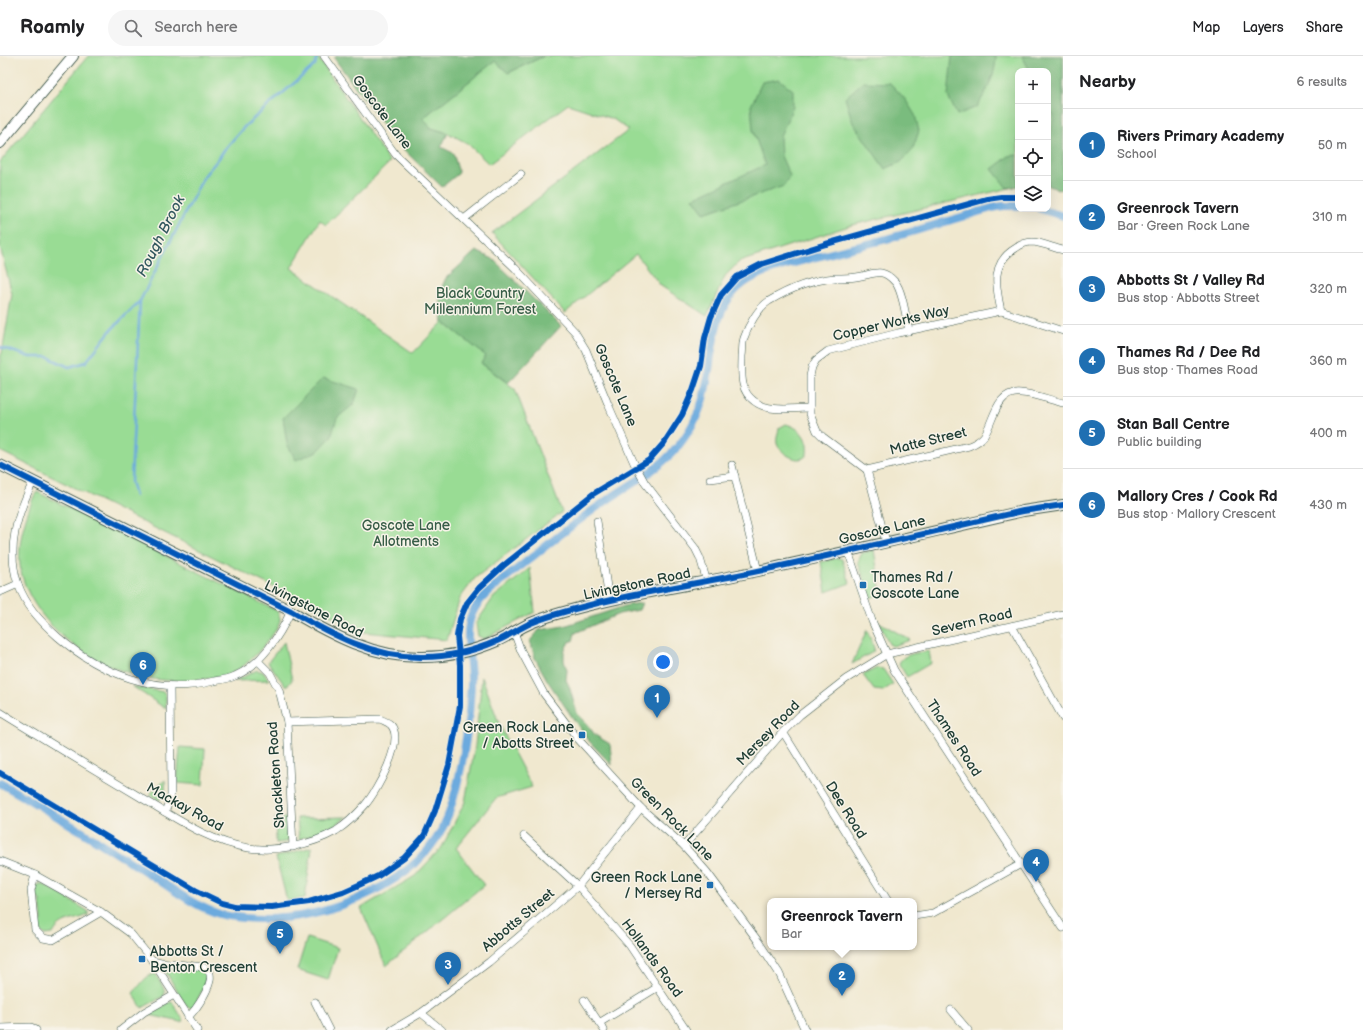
<!DOCTYPE html>
<meta charset="utf-8">
<style>
body{margin:0;font-family:"Balsamiq Sans",sans-serif;background:#f6f6f6;color:#202124}
.controls{position:absolute;right:12px;top:12px;display:grid;overflow:hidden;border-radius:8px;box-shadow:0 4px 16px #0002}
.controls button{width:36px;height:36px;display:grid;place-items:center;padding:0;border:0;border-bottom:1px solid #e0e0e0;background:#fff;color:#202124;font:20px sans-serif}
.you{position:absolute;left:663px;top:606px;width:14px;height:14px;margin:-10px;border:3px solid #fff;border-radius:50%;background:#1a73e8;box-shadow:0 0 0 6px #1a73e833}
.badge{display:grid;place-items:center;width:26px;height:26px;border-radius:50%;background:#1f6fb2;color:#fff;font-size:13px;font-weight:700}
.pin{position:absolute;translate:-50% -33px;filter:drop-shadow(0 1px 2px #0008)}
.pin::after{content:'';position:absolute;top:21px;width:14px;height:12px;background:inherit;clip-path:polygon(0 0,100% 0,50% 100%)}
.popup{position:absolute;left:767px;top:842px;width:150px;height:52px;box-sizing:border-box;display:grid;place-content:center;border-radius:8px;background:#fff;filter:drop-shadow(0 1px 3px #0005);font-size:13px;white-space:nowrap;color:#757577}
.popup b{font-size:15px;color:#202124}
.popup::after{content:'';position:absolute;left:50%;top:100%;margin-left:-8px;border:8px solid transparent;border-top-color:#fff}
.list{margin:0;padding:0;list-style:none}
h2{display:flex;justify-content:space-between;align-items:center;height:52px;margin:0;padding:0 16px;font-size:17px}
h2 small{font-size:13px;font-weight:400;color:#757577}
.list li{display:grid;grid-template-columns:26px 1fr auto;gap:12px;align-items:center;box-sizing:border-box;height:72px;padding:0 16px;border-top:1px solid #e0e0e0}
.list b{display:block;font-size:15px;white-space:nowrap}
.list p{margin:0;font-size:13px;white-space:nowrap;color:#757577}
.list em{font-size:13px;font-style:normal;color:#757577}
.icon{flex:none;width:22px;height:22px;fill:none;stroke:currentColor;stroke-width:2;stroke-linecap:round;stroke-linejoin:round}
.map{position:relative;flex:none;width:1063px;height:974px;overflow:hidden}
header{display:flex;align-items:center;gap:24px;box-sizing:border-box;height:56px;padding:0 20px;background:#fff;border-bottom:1px solid #e0e0e0}
header strong{font-size:19px}
nav{display:flex;gap:22px;margin-inline-start:auto;font-size:14px}
.search{width:280px;height:36px;background:#f6f6f6;display:flex;align-items:center;gap:10px;box-sizing:border-box;padding:0 14px;border-radius:22px;color:#757577;font-size:15px}
main{display:flex}
aside{flex:1;background:#fff}
.map>svg:first-child{display:block}
.green{fill:#99dc94;stroke:#5c8c64}
.forest{fill:#7abc7e;stroke:#4c7c59}
.lines{fill:none;stroke-linecap:round;stroke-linejoin:round}
.stream{stroke:#6caade;stroke-width:2.5}
.canal{stroke:#6caade;stroke-width:8}
.street-casing{stroke:#3e574b;stroke-width:8}
.secondary-casing{stroke:#3e574b;stroke-width:12}
.street{stroke:#fff;stroke-width:7}
.secondary{stroke:#fff;stroke-width:10}
.cycleway-casing{stroke:#f7f3e8;stroke-width:8}
.cycleway{stroke:#0057b8;stroke-width:6}
.poi-dot{fill:#1f6fb2;stroke:#f7f3e8;stroke-width:1.5}
.labels{text-anchor:middle;dominant-baseline:central;stroke-width:3;stroke-linejoin:round;paint-order:stroke}
.street-label{font-size:14px;fill:#1f3d34;stroke:#f7f3e8}
.park-label{font-size:14px;fill:#375d47;stroke:#f7f3e8}
.poi-label{font-size:14px;fill:#1f3d34;stroke:#f7f3e8;text-anchor:start}
.water-label{font-size:15px;font-style:italic;fill:#32585e;stroke:#f7f3e8}
</style>
<header>
<strong>Roamly</strong>
<div class="search"><svg class="icon" aria-label="search" viewBox="0 0 24 24"><circle cx="10" cy="10" r="6"/><path d="M15 15l6 6"/></svg>Search here</div>
<nav><a>Map</a><a>Layers</a><a>Share</a></nav>
</header>
<main>
<div class="map">
<svg width="1063" height="974" viewBox="0 0 1063 974">
<rect width="100%" height="100%" fill="#f7f3e8"/>
<filter id="ink" filterUnits="userSpaceOnUse"><feTurbulence type="fractalNoise" baseFrequency=".025" numOctaves="2"/><feDisplacementMap in="SourceGraphic" scale="8" xChannelSelector="R" yChannelSelector="G"/><feConvolveMatrix kernelMatrix="1 2 1 2 8 2 1 2 1" color-interpolation-filters="sRGB"/></filter>
<filter id="wash" filterUnits="userSpaceOnUse"><feTurbulence type="fractalNoise" baseFrequency=".012" numOctaves="4" result="noise"/><feDisplacementMap in="SourceGraphic" scale="16" xChannelSelector="R" yChannelSelector="G"/><feGaussianBlur stdDeviation="0.9" result="paint"/><feColorMatrix in="noise" values="0 0 0 0 0 0 0 0 0 0 0 0 0 0 0 0 0 1.4 0 .05"/><feComposite in="paint" operator="in"/></filter>
<g filter="url(#wash)">
<rect width="100%" height="100%" fill="#f0e8cf"/>
<!-- green -->
<g class="green">
<polygon points="88,0 317,0 390,106 326,169 320,164 291,212 413,297 443,266 487,300 481,307 515,333 562,456 475,522 460,542 447,584 364,576 0,395 0,301 2,297 12,238 0,191 0,106"/>
<polygon points="544,0 1063,0 1063,134 1048,130 1048,15 1018,15 1018,130 852,169 739,206 725,220 707,260 661,230 636,198 565,257 492,177 629,74 613,63 568,48 489,108 467,87 448,77 431,72 423,62 495,4 508,17"/>
<path d="M786,368c15,4 23,15 21,30 -1,2 -2,3 -4,4 -8,4 -21,-5 -25,-12 -3,-5 0,-12 1,-18z"/>
<path d="M37,436l240,119c1,2 3,6 3,8 0,8 -10,18 -14,24 -10,12 -21,24 -36,31 -11,4 -25,5 -36,6 -18,1 -37,1 -54,-4 -50,-12 -103,-49 -118,-100 -7,-27 2,-55 12,-80z"/>
<polygon points="874,494 881,538 870,542 858,506 862,497"/>
<polygon points="837,502 842,503 850,527 826,536 821,506"/>
<polygon points="530,512 535,556 484,583 478,580 476,567 494,541"/>
<polygon points="879,566 910,584 893,590 889,588"/>
<polygon points="867,574 874,592 873,596 852,608"/>
<polygon points="284,586 292,624 286,631 268,606"/>
<path d="M929,595l2,12 -24,14 -8,-13c3,-11 20,-11 30,-13z"/>
<polygon points="877,612 883,613 893,628 883,635 874,634 863,619"/>
<polygon points="257,614 263,616 269,624 235,625"/>
<polygon points="482,621 500,670 532,731 496,742 456,792 484,829 386,910 361,852 415,820 442,791 465,746 475,690"/>
<polygon points="132,630 164,636 166,640 166,653"/>
<polygon points="180,691 205,693 203,729 177,727"/>
<path d="M165,724c0,9 2,14 -6,20l-9,-6z"/>
<path d="M347,761c-17,12 -28,17 -48,22l-2,-21z"/>
<polygon points="275,762 287,762 289,782 287,786 276,787"/>
<polygon points="312,791 305,842 287,845 276,801"/>
<path d="M39,828h4l45,27v4c-13,6 -28,4 -35,19l-7,1 -5,-3 -3,-4 4,-8 -2,-20 -4,-3 1,-11z"/>
<polygon points="307,882 338,892 328,924 297,914"/>
<polygon points="166,910 202,914 207,919 203,933 193,952 187,951 164,913"/>
<polygon points="155,917 165,935 164,940 142,952 133,937 146,922"/>
<polygon points="170,946 173,947 184,965 181,966 149,959"/>
</g>
<!-- forest -->
<g class="forest">
<polygon points="338,0 544,0 508,17 495,5 423,62 431,72 448,77 441,91 453,97 459,117 442,131 395,85 334,2"/>
<path d="M952,0h44c0,19 -10,36 -19,51l-20,8 -9,-19z"/>
<polygon points="1022,0 1063,0 1063,134 1048,130 1048,94 1054,59 1048,55 1048,15 1030,15"/>
<polygon points="779,23 793,34 793,51 780,80 781,100 790,120 784,130 704,157 693,142 765,109 753,74 751,50 762,26"/>
<polygon points="863,26 890,27 905,43 915,59 919,75 912,95 901,106 885,113 853,67 845,42"/>
<polygon points="1018,99 1018,130 1007,132 992,113 1009,100"/>
<polygon points="476,195 493,203 561,270 508,327 481,307 486,300 443,266 439,237 446,222"/>
<polygon points="323,322 359,333 354,348 337,362 331,381 318,395 296,404 287,388 283,362"/>
<polygon points="642,547 639,554 619,558 575,577 573,585 569,586 564,595 564,605 567,614 566,624 569,630 577,657 590,672 595,679 610,688 612,709 587,683 547,624 535,602 530,585 539,574 564,570 628,549"/>
</g>
<g class="lines">
<!-- stream -->
<g class="stream">
<polyline points="0,291 30,301 48,301 69,311 86,306 111,274 140,245 204,120 219,102 224,94 245,70 315,9 317,0"/>
<polyline points="135,440 131,425 140,245"/>
</g>
<!-- canal -->
<g class="canal">
<polyline points="1040,153 1063,160"/>
<path d="M0,727c50,28 99,59 148,90 23,15 48,35 75,42 7,2 15,2 22,3 42,4 87,-6 125,-25 36,-18 65,-41 79,-80 13,-39 20,-87 22,-128 1,-22 -8,-51 1,-71 9,-20 29,-32 45,-45 29,-23 57,-46 86,-66 21,-15 47,-28 65,-46 15,-14 28,-35 34,-55 13,-39 5,-93 42,-119 16,-11 35,-16 54,-21 25,-7 51,-13 77,-20 39,-10 78,-23 117,-34l11,-2h15"/>
</g>
</g>
</g>
<g filter="url(#ink)">
<g class="lines">
<defs>
<g id="street">
<polyline points="324,0 396,99 515,212 575,276 586,294 608,348 634,407 645,427 695,492 700,502 707,526"/>
<polyline points="464,163 521,118"/>
<path d="M1001,255c-5,-24 -11,-48 15,-63 5,-4 11,-6 17,-6 10,1 21,6 30,8"/>
<path d="M810,352c-18,0 -41,5 -56,-7 -15,-11 -12,-28 -12,-45 1,-5 0,-12 2,-18 4,-12 14,-30 25,-37 20,-12 43,-21 66,-23 7,0 14,0 21,-1 17,-2 25,-11 39,5 8,9 11,37 14,49"/>
<polyline points="732,409 758,515"/>
<path d="M867,414l102,-24c5,-2 11,-5 15,-10 10,-15 12,-46 37,-43 14,1 29,7 42,10"/>
<polyline points="710,423 735,420"/>
<path d="M33,426c-16,32 -27,67 -15,102 8,22 23,38 40,53 43,37 99,59 156,44 7,-1 15,-2 21,-5 26,-11 45,-41 56,-65"/>
<polyline points="597,465 609,544"/>
<polyline points="886,486 867,414 823,381 817,375 810,358 810,320 812,311 816,304 828,295 898,277 1001,255 1063,275"/>
<polyline points="848,495 872,565 894,614 1063,872"/>
<polyline points="0,536 18,528"/>
<polyline points="1012,570 1063,662"/>
<polyline points="514,576 521,595 544,638 578,683 641,752 684,790 707,816 758,885 779,917 805,974"/>
<polyline points="258,605 270,617 279,634 287,666 293,791"/>
<path d="M0,656c47,29 93,57 140,85 34,20 69,45 109,51 28,4 62,-3 87,-17 11,-7 21,-17 29,-26 12,-14 40,-64 26,-80 -3,-3 -7,-4 -11,-6l-93,3"/>
<polyline points="783,676 888,845"/>
<polyline points="165,756 171,740 170,631"/>
<polyline points="524,780 578,830 630,890 686,974"/>
<polyline points="684,790 783,676 800,659 846,623 887,598 1063,558"/>
<polyline points="0,805 35,819 101,856 131,878 152,904 197,974"/>
<polyline points="35,819 31,834 35,874 43,882 53,884 101,856"/>
<polyline points="914,860 933,857 1021,808"/>
<path d="M152,904l9,2 42,5c3,2 6,4 7,7 3,11 -14,36 -22,43"/>
<polyline points="584,944 604,974"/>
<polyline points="315,946 329,974"/>
<polyline points="951,954 968,974"/>
<polyline points="421,957 442,974"/>
<polyline points="599,967 658,931"/>
<polyline points="0,972 31,971 36,974"/>
<polyline points="121,974 144,956 174,939"/>
<polyline points="392,974 421,957 489,906 578,830 641,752"/>
</g>
<g id="secondary">
<polyline points="0,87 73,0"/>
<path d="M0,409l291,146c41,24 83,47 132,46 25,0 51,-6 74,-16 12,-5 22,-13 34,-18 19,-8 39,-13 59,-18 55,-14 112,-22 168,-34 89,-19 177,-40 265,-60l40,-6"/>
</g>
</defs>
<!-- street casing -->
<use href="#street" class="street-casing"/>
<!-- secondary casing -->
<use href="#secondary" class="secondary-casing"/>
<!-- street -->
<use href="#street" class="street"/>
<!-- secondary -->
<use href="#secondary" class="secondary"/>
<defs>
<g id="cycleway">
<path d="M0,409l291,146c41,24 83,47 132,46 25,0 51,-6 74,-16 12,-5 22,-13 34,-18 19,-8 39,-13 59,-18 55,-14 112,-22 168,-34 89,-19 177,-40 265,-60l40,-6"/>
<polyline points="0,717 197,835 222,847 234,850 272,851 309,846 343,836 361,828 378,820 404,802 424,780 435,755 449,709 460,650 460,609 457,580 460,563 467,547 479,532 503,510 593,438 649,404 664,387 682,359 693,334 701,310 705,282 711,261 721,239 737,221 762,208 826,188 987,143 1001,141 1018,141"/>
</g>
</defs>
<!-- cycleway casing -->
<use href="#cycleway" class="cycleway-casing"/>
<!-- cycleway -->
<use href="#cycleway" class="cycleway"/>
</g>
</g>
<!-- markers -->
<g class="poi-dot">
<rect x="859" y="525" width="8" height="8" rx="2"/>
<rect x="578" y="675" width="8" height="8" rx="2"/>
<rect x="706" y="825" width="8" height="8" rx="2"/>
<rect x="138" y="899" width="8" height="8" rx="2"/>
</g>
<g class="labels">
<!-- street labels -->
<g class="street-label">
<text transform="translate(382 56) rotate(53)">Goscote Lane</text>
<text transform="translate(891 267) rotate(-13)">Copper Works Way</text>
<text transform="translate(616 329) rotate(67)">Goscote Lane</text>
<text transform="translate(928 385) rotate(-14)">Matte Street</text>
<text transform="translate(882 474) rotate(-13)">Goscote Lane</text>
<text transform="translate(637 528) rotate(-12)">Livingstone Road</text>
<text transform="translate(314 553) rotate(27)">Livingstone Road</text>
<text transform="translate(972 566) rotate(-13)">Severn Road</text>
<text transform="translate(768 677) rotate(-46)">Mersey Road</text>
<text transform="translate(954 682) rotate(57)">Thames Road</text>
<text transform="translate(276 719) rotate(-94)">Shackleton Road</text>
<text transform="translate(185 751) rotate(29)">Mackay Road</text>
<text transform="translate(846 754) rotate(58)">Dee Road</text>
<text transform="translate(672 763) rotate(45)">Green Rock Lane</text>
<text transform="translate(518 864) rotate(-40)">Abbotts Street</text>
<text transform="translate(652 902) rotate(54)">Hollands Road</text>
</g>
<!-- park labels -->
<g class="park-label">
<text x="480" y="237">Black Country<tspan x="480" dy="16">Millennium Forest</tspan></text>
<text x="406" y="469">Goscote Lane<tspan x="406" dy="16">Allotments</tspan></text>
</g>
<!-- poi labels -->
<g class="poi-label">
<text x="871" y="521">Thames Rd /<tspan x="871" dy="16">Goscote Lane</tspan></text>
<text x="574" y="671" text-anchor="end">Green Rock Lane<tspan x="574" dy="16">/ Abotts Street</tspan></text>
<text x="702" y="821" text-anchor="end">Green Rock Lane<tspan x="702" dy="16">/ Mersey Rd</tspan></text>
<text x="150" y="895">Abbotts St /<tspan x="150" dy="16">Benton Crescent</tspan></text>
</g>
<!-- water labels -->
<g class="water-label">
<text transform="translate(161 180) rotate(-63)">Rough Brook</text>
</g>
</g>
</svg>
<div class="controls">
<button>+</button>
<button>−</button>
<button><svg class="icon" aria-label="locate" viewBox="0 0 24 24"><circle cx="12" cy="12" r="6"/><path d="M12 2v4M12 18v4M2 12h4M18 12h4"/></svg></button>
<button><svg class="icon" aria-label="layers" viewBox="0 0 24 24"><path d="M12 4l9 5-9 5-9-5zM3 14l9 5 9-5"/></svg></button>
</div>
<div class="you"></div>
<div class="pin badge" style="left:657px;top:662px">1</div>
<div class="pin badge" style="left:842px;top:940px">2</div>
<div class="popup"><b>Greenrock Tavern</b>Bar</div>
<div class="pin badge" style="left:448px;top:929px">3</div>
<div class="pin badge" style="left:1036px;top:826px">4</div>
<div class="pin badge" style="left:280px;top:898px">5</div>
<div class="pin badge" style="left:143px;top:629px">6</div>
</div>
<aside>
<h2>Nearby<small>6 results</small></h2>
<ul class="list">
<li><span class="badge">1</span><div><b>Rivers Primary Academy</b><p>School</p></div><em>50 m</em></li>
<li><span class="badge">2</span><div><b>Greenrock Tavern</b><p>Bar · Green Rock Lane</p></div><em>310 m</em></li>
<li><span class="badge">3</span><div><b>Abbotts St / Valley Rd</b><p>Bus stop · Abbotts Street</p></div><em>320 m</em></li>
<li><span class="badge">4</span><div><b>Thames Rd / Dee Rd</b><p>Bus stop · Thames Road</p></div><em>360 m</em></li>
<li><span class="badge">5</span><div><b>Stan Ball Centre</b><p>Public building</p></div><em>400 m</em></li>
<li><span class="badge">6</span><div><b>Mallory Cres / Cook Rd</b><p>Bus stop · Mallory Crescent</p></div><em>430 m</em></li>
</ul>
</aside>
</main>
